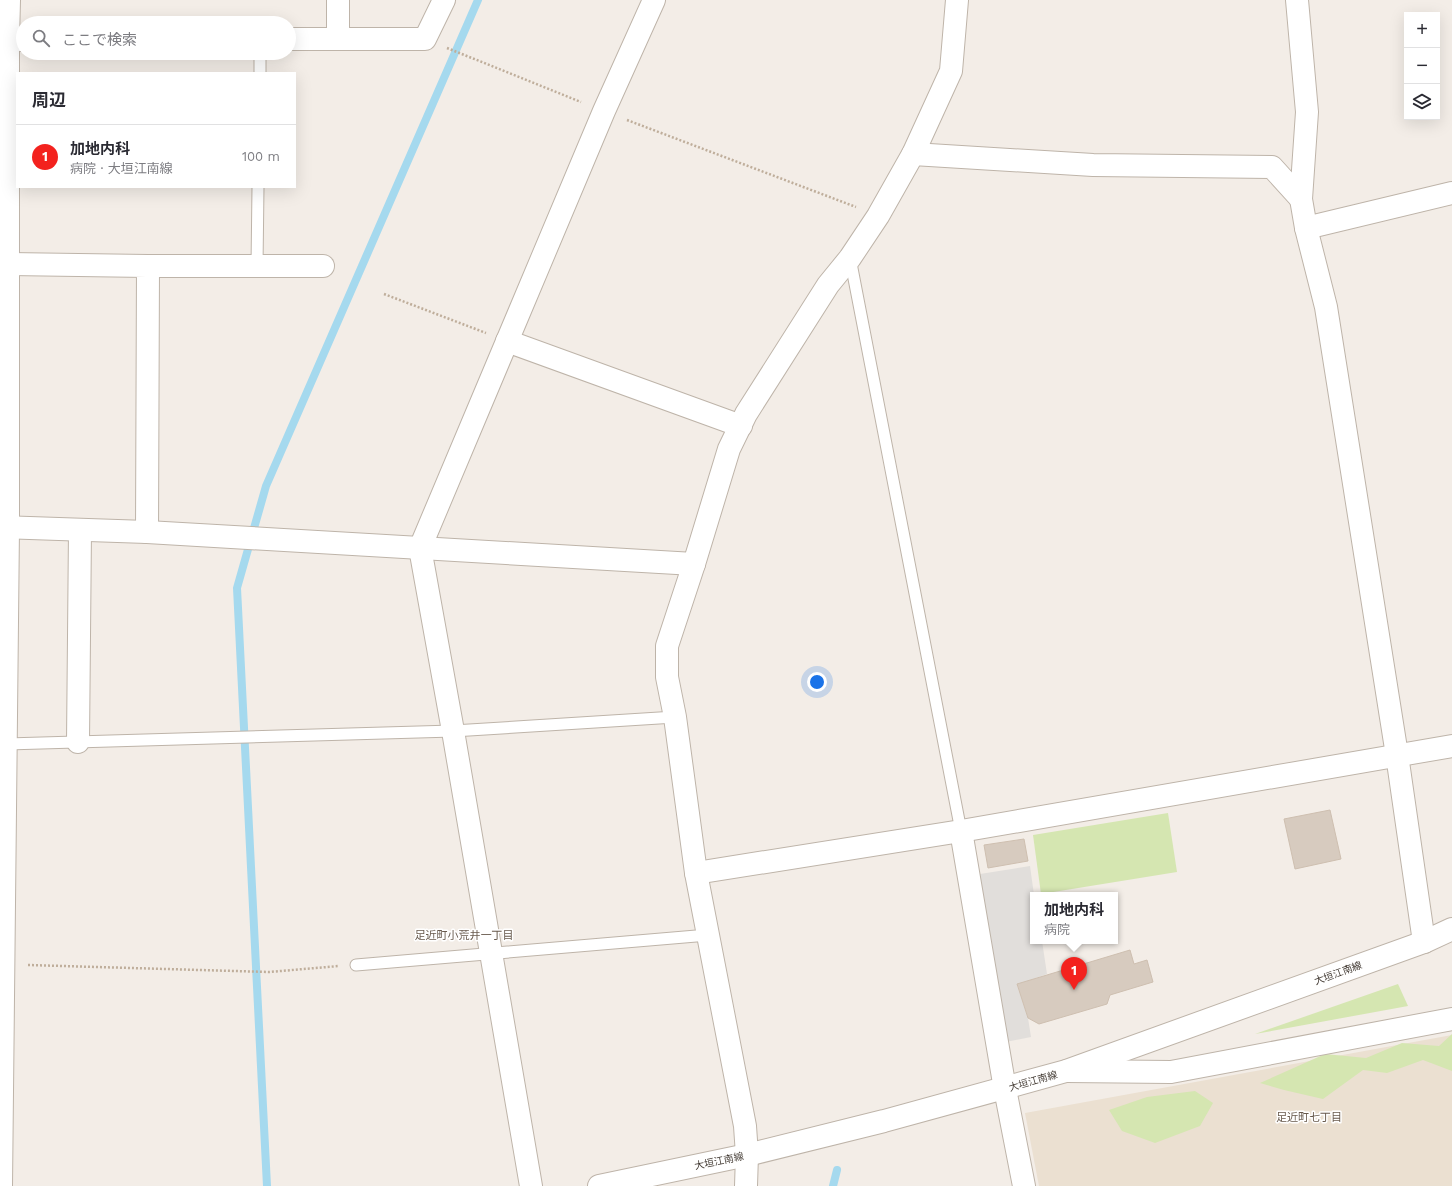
<!DOCTYPE html>
<html lang="ja">
<meta charset="utf-8">
<style>
body{margin:0;font-family:"Work Sans","Noto Sans JP",sans-serif;background:#f7f7f7;color:#2b2b33}
.controls{position:absolute;right:12px;top:12px;display:grid;overflow:hidden;border-radius:0px;box-shadow:0 4px 16px #0002}
.controls button{width:36px;height:36px;display:grid;place-items:center;padding:0;border:0;border-bottom:1px solid #e1e1e2;background:#fff;color:#2b2b33;font:20px sans-serif}
.you{position:absolute;left:817px;top:682px;width:14px;height:14px;margin:-10px;border:3px solid #fff;border-radius:50%;background:#1a73e8;box-shadow:0 0 0 6px #1a73e833}
.badge{display:grid;place-items:center;width:26px;height:26px;border-radius:50%;background:#f3221e;color:#fff;font-size:13px;font-weight:700}
.pin{position:absolute;translate:-50% -33px;filter:drop-shadow(0 1px 2px #0008)}
.pin::after{content:'';position:absolute;top:21px;width:14px;height:12px;background:inherit;clip-path:polygon(0 0,100% 0,50% 100%)}
.popup{position:absolute;left:1030px;top:892px;width:88px;height:52px;box-sizing:border-box;display:grid;place-content:center;border-radius:0px;background:#fff;filter:drop-shadow(0 1px 3px #0005);font-size:13px;white-space:nowrap;color:#7c7c81}
.popup b{font-size:15px;color:#2b2b33}
.popup::after{content:'';position:absolute;left:50%;top:100%;margin-left:-8px;border:8px solid transparent;border-top-color:#fff}
.list{margin:0;padding:0;list-style:none}
h2{display:flex;justify-content:space-between;align-items:center;height:52px;margin:0;padding:0 16px;font-size:17px}
h2 small{font-size:13px;font-weight:400;color:#7c7c81}
.list li{display:grid;grid-template-columns:26px 1fr auto;gap:12px;align-items:center;box-sizing:border-box;height:64px;padding:0 16px;border-top:1px solid #e1e1e2}
.list b{display:block;font-size:15px;white-space:nowrap}
.list p{margin:0;font-size:13px;white-space:nowrap;color:#7c7c81}
.list em{font-size:13px;font-style:normal;color:#7c7c81}
.icon{flex:none;width:22px;height:22px;fill:none;stroke:currentColor;stroke-width:2;stroke-linecap:round;stroke-linejoin:round}
.map{position:relative;flex:none;width:1452px;height:1186px;overflow:hidden}
.search{position:absolute;background:#fff;box-shadow:0 4px 16px #0002;left:16px;top:16px;width:280px;height:44px;display:flex;align-items:center;gap:10px;box-sizing:border-box;padding:0 14px;border-radius:22px;color:#7c7c81;font-size:15px}
.panel{position:absolute;background:#fff;box-shadow:0 4px 16px #0002;left:16px;top:72px;width:280px;height:116px;border-radius:0px}
.map>svg:first-child{display:block}
.education{fill:#ebe0d1}
.green{fill:#d5e6b1}
.parking{fill:#e1dedb}
.lines{fill:none;stroke-linecap:round;stroke-linejoin:round}
.stream{stroke:#a5d9ee;stroke-width:8}
.building{fill:#d7cbbf;stroke:#cebfb0}
.service-casing{stroke:#beb4a9;stroke-width:13}
.minor-casing{stroke:#beb4a9;stroke-width:24}
.tertiary-casing{stroke:#beb4a9;stroke-width:24}
.path{stroke:#bfae9b;stroke-width:2.5;stroke-dasharray:2 2;stroke-linecap:butt}
.service{stroke:#fff;stroke-width:11}
.minor{stroke:#fff;stroke-width:22}
.tertiary{stroke:#fff;stroke-width:22}
.labels{text-anchor:middle;dominant-baseline:central;stroke-width:3;stroke-linejoin:round;paint-order:stroke}
.street-label{font-size:10px;fill:#453d36;stroke:#fff}
.neighbourhood-label{font-size:11px;fill:#685a4d;stroke:#fff}
</style>
<div class="map">
<svg width="1452" height="1186" viewBox="0 0 1452 1186">
<rect width="100%" height="100%" fill="#f3ede7"/>
<!-- education -->
<polygon class="education" points="1452,1035 1452,1186 1039,1186 1025,1113"/>
<!-- green -->
<g class="green">
<polygon points="1168,813 1177,872 1041,894 1033,835"/>
<polygon points="1398,984 1408,1006 1255,1034"/>
<polygon points="1452,1034 1452,1071 1423,1060 1387,1073 1363,1070 1323,1099 1284,1090 1260,1083 1325,1054 1366,1058 1402,1043 1439,1046"/>
<polygon points="1195,1091 1213,1103 1200,1126 1155,1143 1122,1131 1109,1110 1147,1097"/>
</g>
<!-- parking -->
<polygon class="parking" points="1030,866 1034,895 1033,895 1033,941 1042,941 1047,974 1017,985 1028,1018 1031,1037 1006,1042 980,874"/>
<g class="lines">
<!-- stream -->
<g class="stream">
<polyline points="267,1186 237,588 266,486 478,0"/>
<polyline points="833,1186 837,1170"/>
</g>
</g>
<!-- building -->
<g class="building">
<polygon points="1330,810 1341,859 1295,869 1284,819"/>
<polygon points="1024,839 1028,861 988,868 984,845"/>
<polygon points="1130,950 1134,964 1147,960 1153,982 1110,995 1107,1004 1039,1024 1028,1018 1017,984"/>
</g>
<g class="lines">
<defs>
<g id="service">
<polyline points="260,73 260,53"/>
<polyline points="850,258 961,831"/>
<polyline points="257,266 258,187"/>
<polyline points="7,744 453,731 675,717"/>
<polyline points="356,965 708,935"/>
</g>
<g id="minor">
<polyline points="338,0 338,39"/>
<polyline points="1297,0 1307,112 1301,199 1306,228 1326,307 1397,755 1424,942"/>
<polyline points="289,39 425,39 444,0"/>
<polyline points="8,40 9,0"/>
<polyline points="913,154 1093,165 1272,167 1301,199"/>
<polyline points="1306,228 1452,193"/>
<polyline points="9,264 148,266 147,532"/>
<polyline points="148,266 323,266"/>
<polyline points="507,341 741,426"/>
<polyline points="0,527 147,532 694,564"/>
<polyline points="78,742 80,530"/>
<polyline points="961,831 1005,1089 1024,1186"/>
<polyline points="696,873 961,831 1452,746"/>
<polyline points="1067,1071 1171,1072 1452,1019"/>
<polyline points="1,1186 8,527 8,40 23,40"/>
<polyline points="531,1186 453,731 420,548 604,111 654,0"/>
</g>
<g id="tertiary">
<polyline points="599,1186 747,1155 884,1121 1066,1071 1424,942 1452,929"/>
<polyline points="746,1186 747,1155 745,1126 696,873 675,717 667,677 667,646 694,564 729,449 746,414 828,285 850,258 878,216 913,154 951,71 957,0"/>
</g>
</defs>
<!-- service casing -->
<use href="#service" class="service-casing"/>
<!-- minor casing -->
<use href="#minor" class="minor-casing"/>
<!-- tertiary casing -->
<use href="#tertiary" class="tertiary-casing"/>
<!-- path -->
<g class="path">
<polyline points="447,48 581,102"/>
<polyline points="627,120 856,207"/>
<polyline points="384,294 486,333"/>
<polyline points="28,965 269,972 339,966"/>
</g>
<!-- service -->
<use href="#service" class="service"/>
<!-- minor -->
<use href="#minor" class="minor"/>
<!-- tertiary -->
<use href="#tertiary" class="tertiary"/>
</g>
<g class="labels">
<!-- street labels -->
<g class="street-label">
<text transform="translate(1338 973) rotate(-20)">大垣江南線</text>
<text transform="translate(1033 1081) rotate(-16)">大垣江南線</text>
<text transform="translate(719 1161) rotate(-12)">大垣江南線</text>
</g>
<!-- neighbourhood labels -->
<g class="neighbourhood-label">
<text x="464" y="935">足近町小荒井一丁目</text>
<text x="1309" y="1117">足近町七丁目</text>
</g>
</g>
</svg>
<div class="controls">
<button>+</button>
<button>−</button>
<button><svg class="icon" aria-label="layers" viewBox="0 0 24 24"><path d="M12 4l9 5-9 5-9-5zM3 14l9 5 9-5"/></svg></button>
</div>
<div class="you"></div>
<div class="pin badge" style="left:1074px;top:990px">1</div>
<div class="popup"><b>加地内科</b>病院</div>
<div class="search"><svg class="icon" aria-label="search" viewBox="0 0 24 24"><circle cx="10" cy="10" r="6"/><path d="M15 15l6 6"/></svg>ここで検索</div>
<section class="panel">
<h2>周辺<small></small></h2>
<ul class="list">
<li><span class="badge">1</span><div><b>加地内科</b><p>病院 · 大垣江南線</p></div><em>100 m</em></li>
</ul>
</section>
</div>
